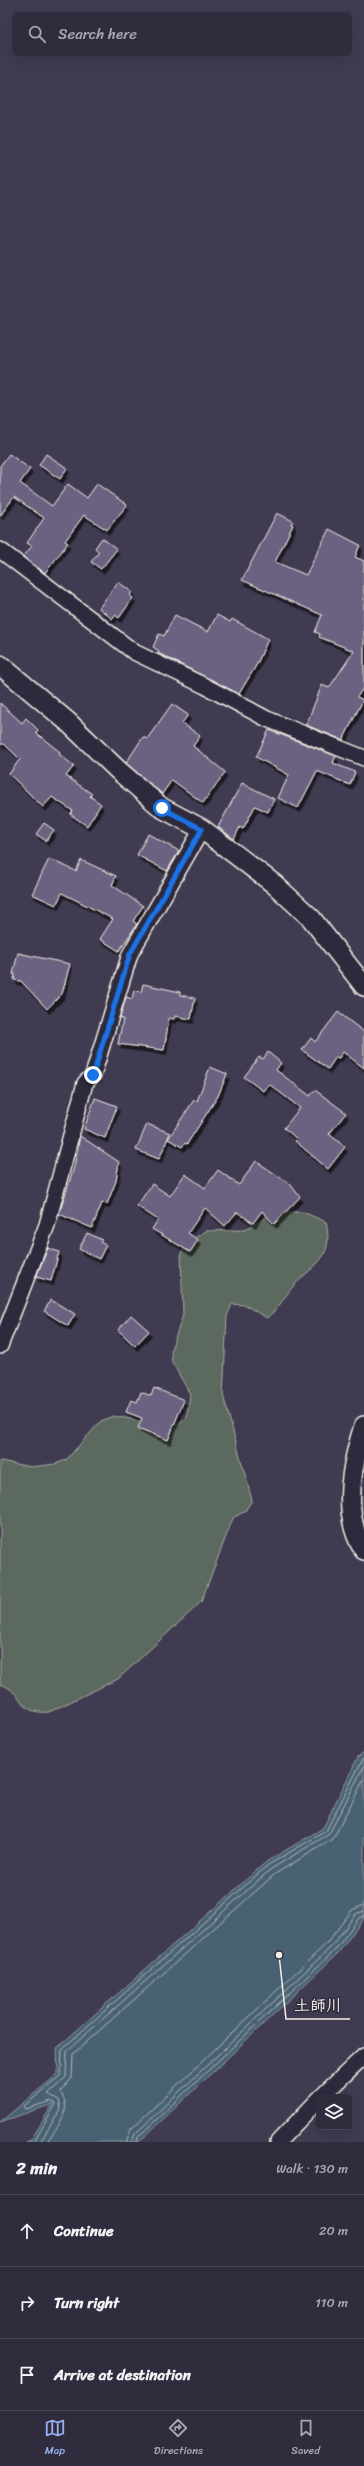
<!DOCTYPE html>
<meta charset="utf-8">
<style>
body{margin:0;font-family:Sriracha,"Klee One",sans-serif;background:#3d3848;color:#f1f3f6}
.controls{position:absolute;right:12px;bottom:12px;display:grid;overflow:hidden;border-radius:6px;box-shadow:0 4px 16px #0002}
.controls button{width:36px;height:36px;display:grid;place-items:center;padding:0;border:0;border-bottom:1px solid #4c4857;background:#312c3d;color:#f1f3f6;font:20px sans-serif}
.stop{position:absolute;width:12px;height:12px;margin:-9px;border:3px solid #1a73e8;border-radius:50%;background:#fff}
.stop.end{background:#1a73e8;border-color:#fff;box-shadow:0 1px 4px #0008}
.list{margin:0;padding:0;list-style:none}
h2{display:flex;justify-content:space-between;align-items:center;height:52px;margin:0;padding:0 16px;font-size:17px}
h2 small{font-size:13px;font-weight:400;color:#a8a7b0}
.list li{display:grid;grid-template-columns:26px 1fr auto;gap:12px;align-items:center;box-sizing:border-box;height:72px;padding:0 16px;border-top:1px solid #4c4857}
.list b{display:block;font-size:15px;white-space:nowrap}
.list em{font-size:13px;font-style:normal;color:#a8a7b0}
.icon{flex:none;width:22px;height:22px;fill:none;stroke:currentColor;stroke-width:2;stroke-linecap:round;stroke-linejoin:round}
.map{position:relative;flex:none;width:364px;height:2142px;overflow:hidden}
.search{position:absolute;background:#312c3d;box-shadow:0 4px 16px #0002;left:12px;right:12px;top:12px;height:44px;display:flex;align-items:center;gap:10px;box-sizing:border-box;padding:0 14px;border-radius:6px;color:#a8a7b0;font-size:15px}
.sheet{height:268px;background:#312c3d}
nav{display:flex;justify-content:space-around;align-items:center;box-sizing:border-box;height:56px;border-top:1px solid #4c4857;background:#312c3d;font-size:11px;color:#a8a7b0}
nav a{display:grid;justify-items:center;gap:2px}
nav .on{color:#95b2f1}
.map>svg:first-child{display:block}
.green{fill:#5c695f;stroke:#a8ada4}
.water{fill:#4a6273;stroke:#8e9ba2}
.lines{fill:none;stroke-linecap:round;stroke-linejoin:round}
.shore{stroke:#b0b8b9;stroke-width:1}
.building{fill:#6a6280;stroke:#f4f1e8;filter:url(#shadow)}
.minor-casing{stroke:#f4f1e8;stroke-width:18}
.tertiary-casing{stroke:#f4f1e8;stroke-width:22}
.minor{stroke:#2f2a3d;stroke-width:15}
.tertiary{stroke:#2f2a3d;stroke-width:19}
.route{stroke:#1a73e8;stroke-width:5}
.leader{fill:none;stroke:#f4f1e8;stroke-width:1.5}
.callout-dot{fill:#f4f1e8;stroke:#2f2a3d;stroke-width:1.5}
.callout-label{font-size:16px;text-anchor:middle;font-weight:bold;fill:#f4f1e8;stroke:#2f2a3d;stroke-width:3;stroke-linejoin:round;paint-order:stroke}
</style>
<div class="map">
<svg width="364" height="2142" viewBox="0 0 364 2142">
<defs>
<filter id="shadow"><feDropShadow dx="2.5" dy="4.5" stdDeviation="0" flood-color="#0009"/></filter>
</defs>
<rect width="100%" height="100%" fill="#413b51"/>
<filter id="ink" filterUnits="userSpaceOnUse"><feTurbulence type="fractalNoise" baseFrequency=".025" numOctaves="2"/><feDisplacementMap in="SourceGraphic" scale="8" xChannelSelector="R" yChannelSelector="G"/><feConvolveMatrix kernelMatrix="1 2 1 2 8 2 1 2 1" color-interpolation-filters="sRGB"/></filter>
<g filter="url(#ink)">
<!-- green -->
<path class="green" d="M276,1212h27l23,10c9,40 -16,43 -35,67 -8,10 -13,20 -24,29l-22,-13 -13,-1 -5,12 -4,79 29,105 -7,11 -12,7 -32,84 -83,77 -69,33c-32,3 -24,-20 -49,-28v-223l31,6 24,-3 11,-4 35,-39 12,-5 48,8h15l11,-6 3,-24 -18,-32 -1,-12 12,-35 -2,-62 6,-10 19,-12 38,-1z"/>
<!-- water -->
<polygon class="water" points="364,1752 364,1918 338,1953 139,2142 26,2142 31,2140 53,2104 0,2122 58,2074 57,2048 266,1862 323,1828 358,1757"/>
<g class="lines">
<!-- shore -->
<g class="shore">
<polyline points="34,2142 56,2104 51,2101 26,2109 24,2106 61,2076 62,2049 268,1865 326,1831 364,1757"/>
<polyline points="40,2142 61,2109 59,2100 48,2094 66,2077 67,2051 271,1869 329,1834 364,1766"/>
<path d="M47,2142c11,-18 27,-30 13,-50l12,-14 1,-24 202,-180 58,-35 31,-60"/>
<polyline points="126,2142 131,2129 327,1943 352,1910 364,1905"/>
<polyline points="132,2142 135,2134 331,1947 356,1914 364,1911"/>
<polyline points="137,2142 138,2137 335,1950 359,1918 364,1916"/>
</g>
</g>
<!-- building -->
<g class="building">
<polygon points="9,454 30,469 20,483 52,506 68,484 87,498 97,484 127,505 107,530 84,515 65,541 68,543 45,573 23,557 32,546 27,543 44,518 14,497 0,516 0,466"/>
<polygon points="46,454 67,468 60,479 39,465"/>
<polygon points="277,513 293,521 291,524 293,525 275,562 306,575 329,529 360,545 355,557 364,561 364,687 357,697 363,700 343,740 306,725 322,685 329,688 354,651 319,637 320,634 315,632 322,615 242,580"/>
<polygon points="102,538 117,549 101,569 91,562 99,552 95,548"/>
<polygon points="118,582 132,592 130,595 133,598 119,618 115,615 112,619 99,608"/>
<polygon points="175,615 208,632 217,615 230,622 232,619 268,639 257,664 239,694 158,653 159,651 153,647 159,634 164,636"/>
<polygon points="0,703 22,723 26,718 38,730 36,733 60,752 59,754 74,766 66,776 92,794 90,796 101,804 87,826 70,814 73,811 52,797 43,807 9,774 20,759 4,744 0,744"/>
<polygon points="172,704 188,715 182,723 200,736 193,746 225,772 203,803 172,780 162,794 126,763 143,737 147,739"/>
<polygon points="269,730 336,756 333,763 355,772 350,785 317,771 298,808 278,798 289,775 256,757"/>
<polygon points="242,783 274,799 268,812 255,806 243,829 240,827 234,839 218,827"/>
<polygon points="44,823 54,830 46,841 36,834"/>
<polygon points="148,834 179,851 167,871 137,855"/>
<polygon points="49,859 76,871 81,860 116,876 112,885 143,906 133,921 137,924 119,951 100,939 113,919 62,893 56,905 32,894"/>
<polygon points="18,953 70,964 62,994 47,1009 21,981 14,980 15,974 13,974"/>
<polygon points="143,984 180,992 180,995 195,998 191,1019 175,1016 174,1019 169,1018 164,1050 118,1044 123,1019 120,1018 126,997 132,999 134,990 141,992"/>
<polygon points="338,1012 364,1032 364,1068 343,1052 339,1058 336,1057 328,1069 302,1050 311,1038 315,1042"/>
<polygon points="268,1052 281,1063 276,1070 310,1096 315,1090 346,1113 329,1134 345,1147 328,1169 295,1141 297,1139 284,1128 300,1108 269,1084 263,1091 244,1077 259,1057 263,1059"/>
<polygon points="210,1067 227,1074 218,1096 187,1144 185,1143 182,1147 168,1139 194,1100 197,1101"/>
<polygon points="95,1098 117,1106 105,1138 84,1129"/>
<polygon points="147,1124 170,1133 159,1159 136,1150"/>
<polygon points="80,1136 119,1162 116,1181 107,1204 102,1203 92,1228 59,1214 74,1167"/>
<polygon points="256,1161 290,1184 300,1197 274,1224 262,1211 253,1223 237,1212 225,1226 205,1208 188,1233 198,1240 190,1252 152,1229 158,1220 137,1206 152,1184 170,1196 185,1174 205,1188 218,1170 239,1185"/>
<polygon points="87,1233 102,1240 100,1242 106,1245 99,1259 79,1249"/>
<polygon points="48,1248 59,1252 51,1281 36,1277"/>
<polygon points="51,1300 75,1314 68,1326 44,1311"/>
<polygon points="131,1315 149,1331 135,1346 118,1330"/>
<polygon points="154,1388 184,1400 168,1440 138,1428 142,1418 126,1412 131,1400 137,1402 141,1392 151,1396"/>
</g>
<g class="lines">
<defs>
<g id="minor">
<polyline points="0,550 134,652 205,686 267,719 364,758"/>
<polyline points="0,1346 47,1225 85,1083 93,1075 130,954 202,829"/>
<polyline points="321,2097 364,2056"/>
<polyline points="278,2142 319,2099"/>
</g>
<g id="tertiary">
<polyline points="0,665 68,722 119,771 162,808 202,829 274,884 311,918 364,986"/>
<path d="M364,1426c-12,37 -23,89 0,124"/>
</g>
</defs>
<!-- minor casing -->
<use href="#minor" class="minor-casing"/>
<!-- tertiary casing -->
<use href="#tertiary" class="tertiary-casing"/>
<!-- minor -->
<use href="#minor" class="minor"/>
<!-- tertiary -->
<use href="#tertiary" class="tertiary"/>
</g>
</g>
<g class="lines" filter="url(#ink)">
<!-- route -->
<polyline class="route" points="93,1075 130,954 202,829 162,808"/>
</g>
<!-- callouts -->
<path class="leader" d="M279 1955L286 2019H350"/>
<circle class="callout-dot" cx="279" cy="1955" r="4"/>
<g class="callout-label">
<text x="318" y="2011">土師川</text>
</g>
</svg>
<div class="controls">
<button><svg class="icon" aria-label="layers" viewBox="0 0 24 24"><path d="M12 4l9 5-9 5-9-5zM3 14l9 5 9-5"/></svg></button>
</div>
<div class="stop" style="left:162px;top:808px"></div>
<div class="stop end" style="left:93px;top:1075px"></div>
<div class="search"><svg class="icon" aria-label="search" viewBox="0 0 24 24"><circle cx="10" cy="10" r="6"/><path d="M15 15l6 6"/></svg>Search here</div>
</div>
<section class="sheet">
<h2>2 min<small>Walk · 130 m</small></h2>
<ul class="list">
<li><svg class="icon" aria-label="ahead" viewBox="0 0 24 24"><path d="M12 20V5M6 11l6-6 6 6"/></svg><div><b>Continue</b></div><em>20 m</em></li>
<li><svg class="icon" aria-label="right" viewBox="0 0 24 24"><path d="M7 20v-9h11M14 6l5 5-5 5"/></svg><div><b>Turn right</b></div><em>110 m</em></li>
<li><svg class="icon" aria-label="arrive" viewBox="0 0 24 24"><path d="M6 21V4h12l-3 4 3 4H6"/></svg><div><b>Arrive at destination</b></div></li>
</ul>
</section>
<nav>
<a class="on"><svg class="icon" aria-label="map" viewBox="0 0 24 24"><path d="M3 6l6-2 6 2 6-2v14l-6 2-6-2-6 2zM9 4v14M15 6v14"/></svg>Map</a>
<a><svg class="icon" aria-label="directions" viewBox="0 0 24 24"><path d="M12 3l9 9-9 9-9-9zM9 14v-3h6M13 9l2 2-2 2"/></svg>Directions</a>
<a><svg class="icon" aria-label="saved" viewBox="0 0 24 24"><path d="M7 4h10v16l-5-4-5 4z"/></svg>Saved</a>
</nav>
